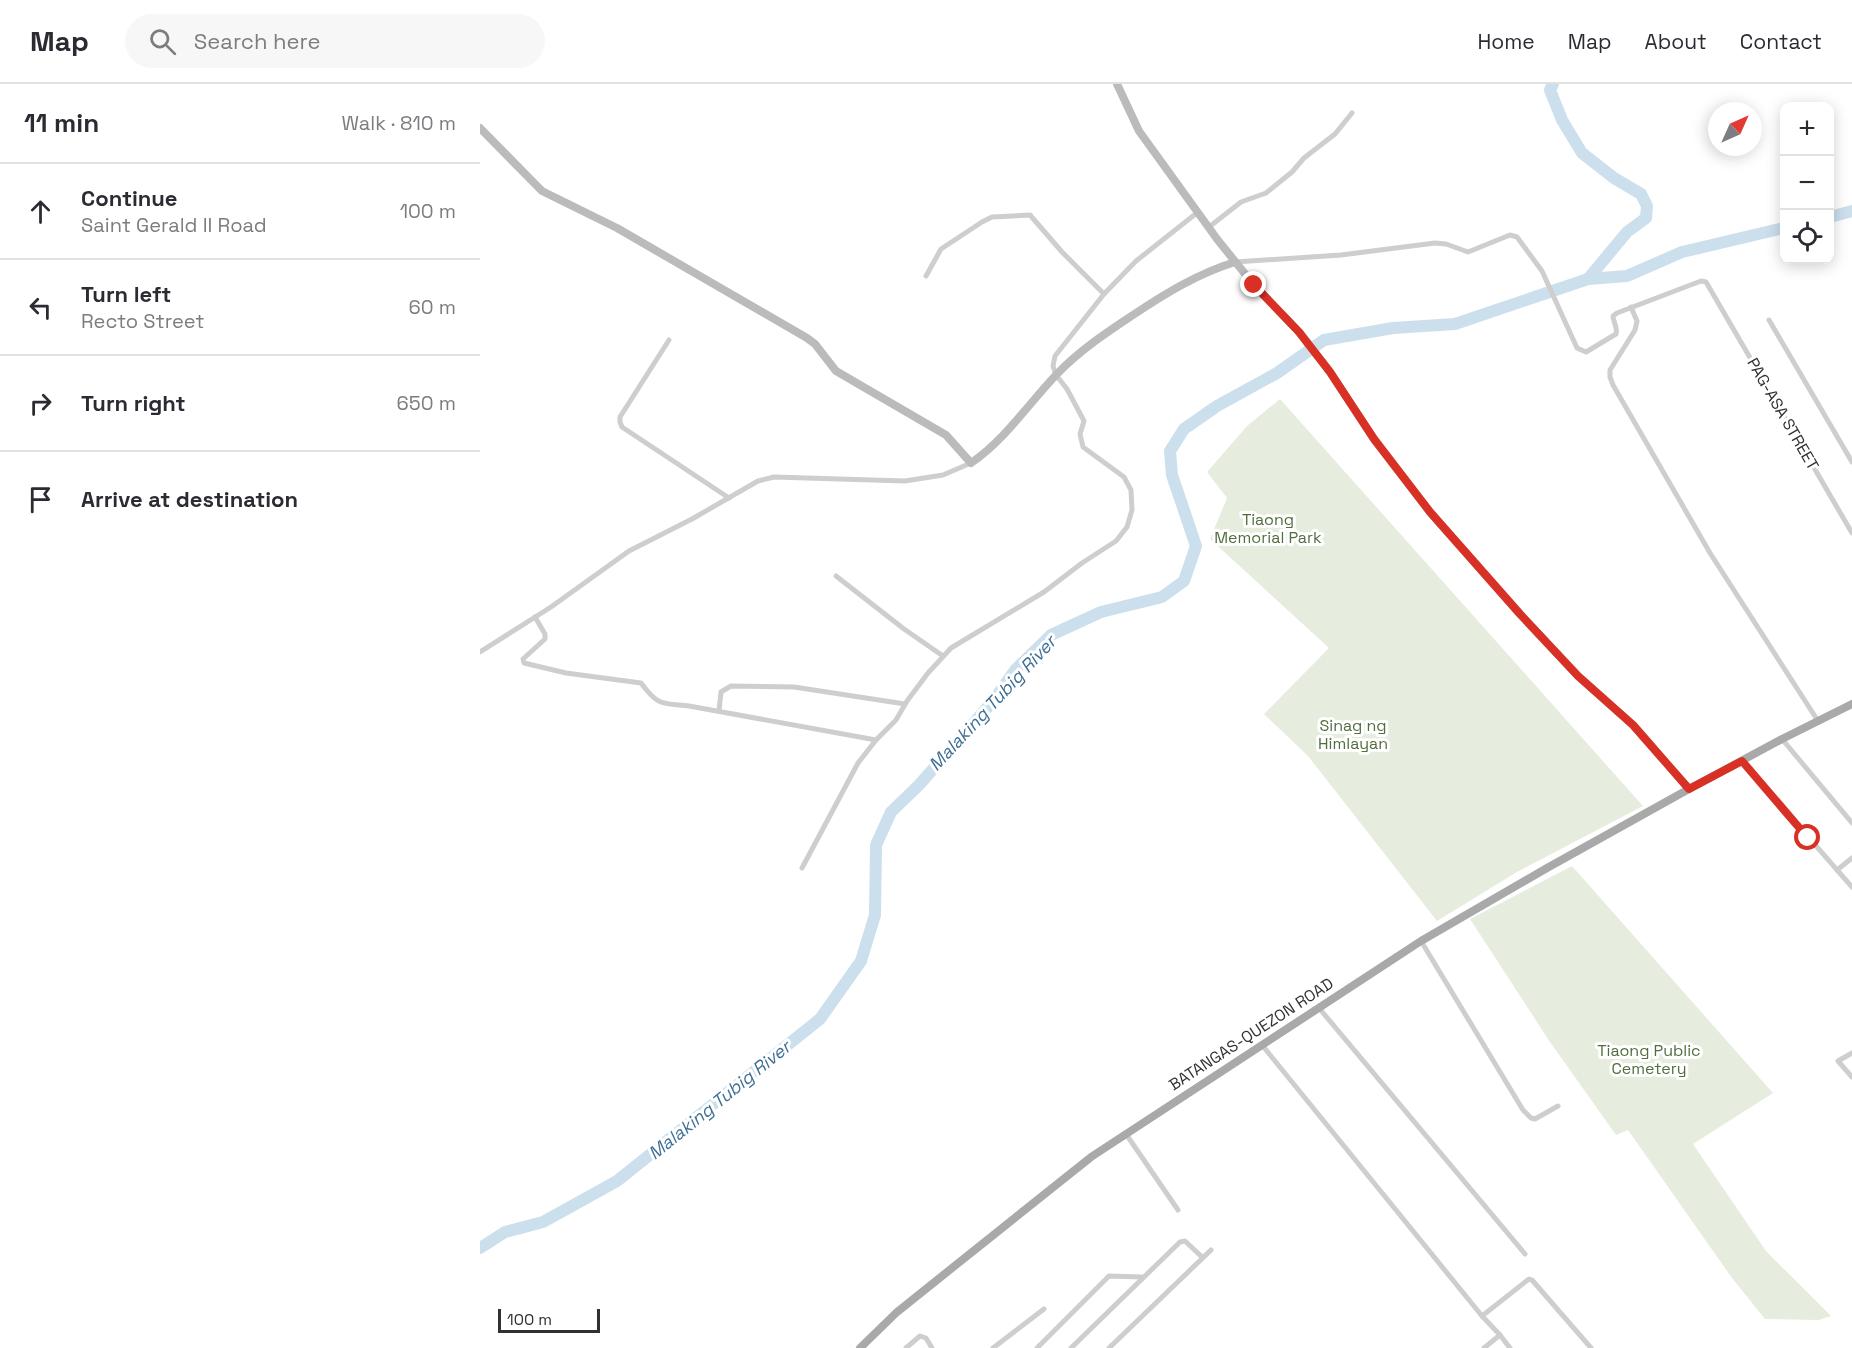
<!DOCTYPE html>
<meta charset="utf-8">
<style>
body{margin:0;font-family:"Space Grotesk",sans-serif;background:#f7f7f7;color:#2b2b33}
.controls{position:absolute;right:18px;top:18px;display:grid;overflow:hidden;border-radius:12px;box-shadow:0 3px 15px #0003}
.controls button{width:54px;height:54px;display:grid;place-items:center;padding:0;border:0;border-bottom:2px solid #e1e1e2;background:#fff;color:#2b2b33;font:30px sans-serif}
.compass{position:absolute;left:1228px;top:18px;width:54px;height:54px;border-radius:50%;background:#fff;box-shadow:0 3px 15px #0003;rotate:45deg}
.scale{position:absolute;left:18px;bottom:15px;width:102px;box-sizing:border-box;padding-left:6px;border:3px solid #313131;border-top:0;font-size:16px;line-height:21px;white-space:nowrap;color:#313131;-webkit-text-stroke:4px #fff;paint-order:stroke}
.stop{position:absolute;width:18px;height:18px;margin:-14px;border:4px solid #d93025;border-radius:50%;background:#fff}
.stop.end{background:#d93025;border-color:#fff;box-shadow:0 2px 6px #0008}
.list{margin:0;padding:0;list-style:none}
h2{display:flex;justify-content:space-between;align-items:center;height:78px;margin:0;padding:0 24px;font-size:26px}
h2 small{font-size:20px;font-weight:400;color:#7c7c81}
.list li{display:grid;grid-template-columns:39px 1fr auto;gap:18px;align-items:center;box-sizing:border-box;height:96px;padding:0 24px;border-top:2px solid #e1e1e2}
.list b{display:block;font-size:22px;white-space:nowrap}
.list p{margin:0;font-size:20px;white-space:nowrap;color:#7c7c81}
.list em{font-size:20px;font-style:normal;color:#7c7c81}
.icon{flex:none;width:33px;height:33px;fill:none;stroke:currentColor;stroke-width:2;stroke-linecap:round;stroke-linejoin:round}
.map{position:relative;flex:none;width:1372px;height:1264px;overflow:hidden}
header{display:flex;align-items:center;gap:36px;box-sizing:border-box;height:84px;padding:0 30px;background:#fff;border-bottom:2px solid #e1e1e2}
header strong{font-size:28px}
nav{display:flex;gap:33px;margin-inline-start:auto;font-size:21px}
.search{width:420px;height:54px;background:#f7f7f7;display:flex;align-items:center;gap:15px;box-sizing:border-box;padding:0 21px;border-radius:33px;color:#7c7c81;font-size:22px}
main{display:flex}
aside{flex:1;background:#fff}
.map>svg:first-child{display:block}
.green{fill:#e6eddf}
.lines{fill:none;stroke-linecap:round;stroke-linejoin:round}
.river{stroke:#ccdfed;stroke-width:12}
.street{stroke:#cecece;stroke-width:5}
.secondary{stroke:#bbb;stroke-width:8}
.primary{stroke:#a9a9a9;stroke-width:8}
.route{stroke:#d93025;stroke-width:8}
.labels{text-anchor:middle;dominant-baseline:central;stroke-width:6;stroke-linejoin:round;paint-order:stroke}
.street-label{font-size:16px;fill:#313131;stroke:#fff}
.park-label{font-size:16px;fill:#526d3e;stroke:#fff}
.water-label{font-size:18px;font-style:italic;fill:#3e6f94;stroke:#fff}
</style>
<header>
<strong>Map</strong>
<div class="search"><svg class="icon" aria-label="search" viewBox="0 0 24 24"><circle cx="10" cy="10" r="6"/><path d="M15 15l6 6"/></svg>Search here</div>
<nav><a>Home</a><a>Map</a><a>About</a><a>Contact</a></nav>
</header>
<main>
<aside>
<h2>11 min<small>Walk · 810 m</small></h2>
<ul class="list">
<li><svg class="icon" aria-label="ahead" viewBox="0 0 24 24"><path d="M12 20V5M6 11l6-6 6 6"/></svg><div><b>Continue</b><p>Saint Gerald II Road</p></div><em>100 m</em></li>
<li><svg class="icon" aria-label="left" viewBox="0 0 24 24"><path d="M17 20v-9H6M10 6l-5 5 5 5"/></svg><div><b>Turn left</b><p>Recto Street</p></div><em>60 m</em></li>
<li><svg class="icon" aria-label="right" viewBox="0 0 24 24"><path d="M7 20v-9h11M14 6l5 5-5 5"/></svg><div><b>Turn right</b></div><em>650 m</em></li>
<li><svg class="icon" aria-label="arrive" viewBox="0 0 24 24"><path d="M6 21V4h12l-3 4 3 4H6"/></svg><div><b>Arrive at destination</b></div></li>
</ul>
</aside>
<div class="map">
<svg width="1372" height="1264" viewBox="0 0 1372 1264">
<rect width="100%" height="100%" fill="#fff"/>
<!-- green -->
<g class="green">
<polygon points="800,315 1163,722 1037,788 957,837 828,672 784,630 849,564 730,455 747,414 727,388 767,342"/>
<polygon points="1092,782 1293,1009 1213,1060 1286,1167 1351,1232 1339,1236 1285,1235 1252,1194 1148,1046 1136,1051 1070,958 990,835"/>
</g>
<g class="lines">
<!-- river -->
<g class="river">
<polyline points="1073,0 1070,6 1082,36 1102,69 1134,94 1161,110 1167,122 1166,134 1147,148 1108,195"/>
<polyline points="1350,133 1372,127"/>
<polyline points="0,1164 25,1148 63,1138 137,1097 340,935 381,877 395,831 396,761 411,728 439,701 514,616 536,585 571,551 621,528 682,513 704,497 716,462 692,391 690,367 704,345 737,322 797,289 844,256 913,244 975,240 1108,195 1147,192 1202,168 1304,144"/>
</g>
<!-- street -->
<g class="street">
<polyline points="729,143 761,118 786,109 812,88 824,74 855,50 872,29"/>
<path d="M755,178l106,-7 94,-12 11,1 22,8 42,-17 7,2 25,34 35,77 9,4 30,-18c2,-7 -3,-12 -3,-18l4,-3 84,-32 5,1 146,251"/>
<polyline points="446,192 461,165 502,138 512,133 550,131 582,168 624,210"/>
<polyline points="1151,223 1157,237 1155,246 1130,286 1130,293 1133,301 1230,469 1338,637"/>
<polyline points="1289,236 1372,378"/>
<polyline points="189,256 140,333 140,338 142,343 249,414"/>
<polyline points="356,492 424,545 463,572"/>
<path d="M55,533l10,17v5l-22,20 1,4 42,10 75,10c17,23 20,20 48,23l187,34"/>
<polyline points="0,568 71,523 149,467 212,435 278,397 294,393 425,397 463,391 491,379"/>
<polyline points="239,627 241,608 251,602 314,603 425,620"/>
<polyline points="1302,655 1372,739"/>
<polyline points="1262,677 1372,803"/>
<polyline points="322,784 378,679 396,656 416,636 427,617 448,589 471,564 564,508 602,479 636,457 647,443 652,426 651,406 644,393 603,363 600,350 604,337 587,305 576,291 573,282 575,272 624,210 656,177 718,128"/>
<polyline points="1357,786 1372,774"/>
<polyline points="941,857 1043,1026 1051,1034 1055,1035 1078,1022"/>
<polyline points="839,924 1045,1170"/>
<polyline points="782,961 1002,1232 1049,1195 1052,1196 1111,1264"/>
<polyline points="1372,969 1358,977 1372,993"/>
<polyline points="646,1050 698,1126"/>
<polyline points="1002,1232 1020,1251 1004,1264"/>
<polyline points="1020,1251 1030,1264"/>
<polyline points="426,1264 440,1252 446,1254 452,1264"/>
<polyline points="513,1264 564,1225"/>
<polyline points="557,1264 629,1192 662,1193"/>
<polyline points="591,1264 700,1158 705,1157 722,1173"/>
<polyline points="629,1264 731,1166"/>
</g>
<!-- secondary -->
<g class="secondary">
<polyline points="637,0 659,47 737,155 774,201 819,248 850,288 894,355 950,428 1040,530 1098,592 1153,641 1209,705"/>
<path d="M0,44l62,63 75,37 190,110 8,6 21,27 110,64 25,28c34,-23 58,-60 86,-89 23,-24 49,-41 76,-59 33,-22 64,-41 102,-53"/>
</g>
<!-- primary -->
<polyline class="primary" points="380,1264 417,1228 611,1073 941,857 1067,784 1209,705 1302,655 1372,620"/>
</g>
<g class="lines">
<!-- route -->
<polyline class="route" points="774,201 819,248 850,288 894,355 950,428 1040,530 1098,592 1153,641 1209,705 1262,677 1328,754"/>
</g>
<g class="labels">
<!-- street labels -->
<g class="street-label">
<text transform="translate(1303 330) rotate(60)">PAG-ASA STREET</text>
<text transform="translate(771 950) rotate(-33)">BATANGAS-QUEZON ROAD</text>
</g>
<!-- park labels -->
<g class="park-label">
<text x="788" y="435">Tiaong<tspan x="788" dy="18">Memorial Park</tspan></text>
<text x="873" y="641">Sinag ng<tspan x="873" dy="18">Himlayan</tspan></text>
<text x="1169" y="966">Tiaong Public<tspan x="1169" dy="18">Cemetery</tspan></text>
</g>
<!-- water labels -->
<g class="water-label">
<text transform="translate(512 619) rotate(-47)">Malaking Tubig River</text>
<text transform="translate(239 1016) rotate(-39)">Malaking Tubig River</text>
</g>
</g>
</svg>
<div class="controls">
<button>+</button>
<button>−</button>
<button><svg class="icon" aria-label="locate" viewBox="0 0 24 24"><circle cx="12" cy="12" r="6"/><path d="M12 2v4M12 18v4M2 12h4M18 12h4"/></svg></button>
</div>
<svg class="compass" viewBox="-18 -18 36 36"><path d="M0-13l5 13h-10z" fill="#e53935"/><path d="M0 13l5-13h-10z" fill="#7c7c81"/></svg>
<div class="scale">100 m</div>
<div class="stop" style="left:1328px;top:754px"></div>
<div class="stop end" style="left:774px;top:201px"></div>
</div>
</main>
